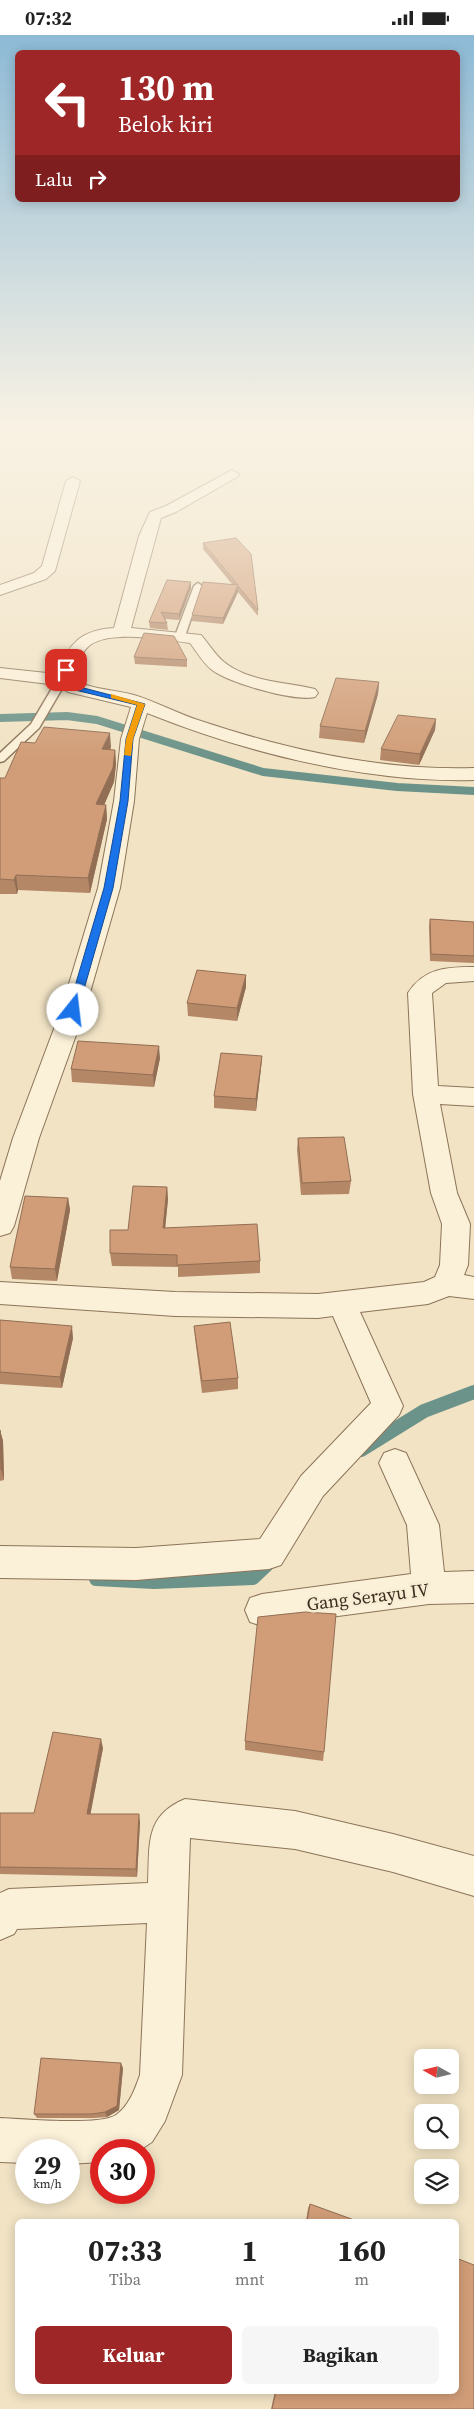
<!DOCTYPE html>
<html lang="id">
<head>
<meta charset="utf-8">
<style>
  :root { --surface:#fff; --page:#f6f6f6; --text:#222; --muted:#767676; --accent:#9f2627 }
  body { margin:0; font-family:"Source Serif 4",serif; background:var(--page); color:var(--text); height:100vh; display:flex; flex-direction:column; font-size:19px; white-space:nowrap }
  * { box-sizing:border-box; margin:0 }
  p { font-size:16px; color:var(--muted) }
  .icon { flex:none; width:28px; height:28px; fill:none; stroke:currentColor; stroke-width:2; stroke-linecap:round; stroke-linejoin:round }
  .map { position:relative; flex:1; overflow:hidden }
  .sheet { position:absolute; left:15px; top:2184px; width:444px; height:175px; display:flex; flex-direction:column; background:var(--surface); border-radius:8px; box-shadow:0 2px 12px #0003 }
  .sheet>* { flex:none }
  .top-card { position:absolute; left:15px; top:15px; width:445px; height:152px; border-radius:8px; box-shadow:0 2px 12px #0003; background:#9f2627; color:#fff; overflow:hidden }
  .needle { width:32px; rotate:278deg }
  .fabs { position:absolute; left:414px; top:2014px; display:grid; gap:10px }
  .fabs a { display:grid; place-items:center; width:45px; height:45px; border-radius:8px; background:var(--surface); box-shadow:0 2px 12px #0003; font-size:25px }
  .speed { position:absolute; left:15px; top:2104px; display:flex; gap:10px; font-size:25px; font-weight:700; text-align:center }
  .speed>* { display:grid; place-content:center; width:65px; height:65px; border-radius:50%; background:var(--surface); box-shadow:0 2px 12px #0003; line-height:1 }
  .speed small { font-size:12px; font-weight:400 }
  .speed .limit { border:8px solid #d22; background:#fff; color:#111 }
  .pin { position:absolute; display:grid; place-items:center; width:42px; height:42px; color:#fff; margin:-21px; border-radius:10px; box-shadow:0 2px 8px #0006 }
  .me { position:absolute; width:55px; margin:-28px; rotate:16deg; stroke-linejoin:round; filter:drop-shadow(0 0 4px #0008) }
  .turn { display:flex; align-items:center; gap:18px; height:105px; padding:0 20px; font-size:22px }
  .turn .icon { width:65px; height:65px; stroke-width:2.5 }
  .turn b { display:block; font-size:35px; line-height:42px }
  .then { display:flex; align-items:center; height:48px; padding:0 20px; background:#0003; gap:10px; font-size:19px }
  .eta { display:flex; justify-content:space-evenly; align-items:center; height:85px; text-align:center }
  .eta b { font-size:30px; font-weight:700; line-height:35px }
  .primary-button { display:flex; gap:10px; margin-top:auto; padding:10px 20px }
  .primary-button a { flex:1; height:58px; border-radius:8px; background:var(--accent); color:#fff; font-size:20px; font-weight:700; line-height:58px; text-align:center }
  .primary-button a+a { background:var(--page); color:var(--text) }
  .status { display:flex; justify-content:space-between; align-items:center; height:35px; padding:0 25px; background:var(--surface); direction:ltr }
  .status svg { height:14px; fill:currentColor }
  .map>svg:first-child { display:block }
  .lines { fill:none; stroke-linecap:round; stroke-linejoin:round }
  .stream-far1 { stroke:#6c9389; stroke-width:8 }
  .stream { stroke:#6c9389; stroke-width:14 }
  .lane-casing { stroke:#8c7459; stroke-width:3 }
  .street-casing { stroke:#8c7459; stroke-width:2 }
  .lane { fill:#fbf0d8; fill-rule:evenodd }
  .street { fill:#fbf0d8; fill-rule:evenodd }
  .wall { fill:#b48767 }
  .shaded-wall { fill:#926e54 }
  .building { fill:#d19d78; stroke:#926e54 }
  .route { fill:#1a73e8; stroke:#114b97 }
  .slow { fill:#f59e0b }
  .labels { text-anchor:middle; stroke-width:5; stroke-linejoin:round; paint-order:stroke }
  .near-street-label { font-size:18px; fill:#3c2c1e; stroke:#f7edd4 }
</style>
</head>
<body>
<div class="status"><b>07:32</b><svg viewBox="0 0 49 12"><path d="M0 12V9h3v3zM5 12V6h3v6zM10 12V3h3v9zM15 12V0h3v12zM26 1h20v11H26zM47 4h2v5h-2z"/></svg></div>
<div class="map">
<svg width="474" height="2374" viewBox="0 0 474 2374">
  <rect width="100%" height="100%" fill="#f1e3c4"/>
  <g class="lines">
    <path class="stream-far1" d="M0 683 67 681 97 685 263 737 397 752 474 756"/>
    <path class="stream" d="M361 1415 424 1376 474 1357
      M96 1544 154 1547 253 1543 273 1524"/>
    <defs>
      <path id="lane" d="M198 548 202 551 185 601 177 603 175 601 194 551Z
        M62 642 67 645 39 693 4 726 0 727V718L31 689 57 645Z"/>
      <path id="street" d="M232 435 239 439 237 442 176 477 161 483 131 593 201 600C209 609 215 620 224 627 249 647 285 647 315 654L318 658 315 662C295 667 229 648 212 635 203 628 197 617 190 608 166 604 110 595 90 610 80 618 76 632 72 643 89 655 113 654 134 660 157 667 178 679 201 686 288 715 382 736 474 733V745C366 748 247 718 147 678L139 704 134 766 120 853 85 975 39 1103 14 1191 10 1198 0 1201V1146L13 1103 61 975 98 853 114 766 121 704 131 672 68 657 57 650 0 643V633L56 639C69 609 80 595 114 593L139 501 150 477 166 471Z
        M73 442 80 446 55 536 46 544 0 560V550L34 538 42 531 66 446Z
        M474 932V946L446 948 432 958 438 1051 474 1053V1071L440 1069 457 1158 470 1189 468 1230 464 1240 474 1242V1264L449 1261 428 1269 360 1277 403 1371 399 1380 323 1461 281 1530 269 1534 136 1545 0 1543V1511L136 1513 260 1504 301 1441 371 1368 333 1281 318 1283 175 1281 0 1269V1247L175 1257 318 1259 424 1247 435 1242 440 1230 442 1189 431 1158 413 1059 408 958C424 933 446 932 474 932Z
        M395 1414 406 1418 439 1490 444 1537 474 1536V1568L429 1569 262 1591 250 1587 245 1575 250 1563 262 1559 411 1539 407 1490 379 1428 384 1418Z
        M185 1764 295 1776 393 1799 474 1821V1861L393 1837 295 1814 190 1803 182 2040 165 2086 152 2107 140 2115H101V2127L69 2129V2115H26V2128L0 2127V2083C23 2084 100 2091 116 2080 129 2071 135 2054 140 2040L147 1888 17 1894 14 1899 0 1905V1858L9 1854 148 1848C150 1810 144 1781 185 1764Z"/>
    </defs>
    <use href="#lane" class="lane-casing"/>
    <use href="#street" class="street-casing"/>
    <use href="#lane" class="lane"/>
    <use href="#street" class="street"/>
  </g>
  <path class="wall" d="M203 508 258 575V581L238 557 223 589 192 586V580L232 549 203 514Z
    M191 547V553L179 585 165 584 167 588 168 595 150 593 149 587Z
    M134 622 187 625V632L135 629Z
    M379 647 378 659 364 708 319 703 320 691Z
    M436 684 435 695 419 730 380 725 381 714Z
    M111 712 110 715H115L116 729 114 747 104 770H106L107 784 90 858 18 855 17 859H0V743H5Z
    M430 884 474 887V928L430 926 429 891Z
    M246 940V952L237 986 188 981 187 968Z
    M262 1021 261 1033 256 1076 214 1073V1061Z
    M160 1023 154 1052 72 1047 71 1034Z
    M298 1103 351 1146 349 1159 301 1160 297 1115Z
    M167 1152 168 1164 165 1193 260 1226V1238L178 1242V1232L112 1231 110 1218 128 1195Z
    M68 1163 70 1175 57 1246 12 1244 10 1232Z
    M0 1285 73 1303 62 1353 0 1349Z
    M194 1291 238 1343V1354L202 1358 195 1303Z
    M0 1395 3 1406 4 1445 0 1446Z
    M245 1706 324 1717 323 1726 245 1715Z
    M103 1713 90 1779 140 1787 137 1842 0 1839V1778H34Z
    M123 2033 119 2075 107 2082 94 2083H37L34 2079Z
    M310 2169 357 2186H306L308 2173Z
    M275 2356H456L474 2374H271Z"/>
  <path class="shaded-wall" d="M191 547V553L179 585V579Z
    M238 551V557L223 589V583Z
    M379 647 378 659 364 708 365 696Z
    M436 684 435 695 419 730 420 719Z
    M110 698 111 712 103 728 102 714Z
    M115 715 116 729 114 747 98 784 96 769Z
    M106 770 107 784 90 858 88 843Z
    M16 840 18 855 17 859 14 845Z
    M246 940V952L237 986V973Z
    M159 1011 160 1023 154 1052 153 1040Z
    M262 1021 261 1033 256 1076V1064Z
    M167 1152 168 1164 164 1205 163 1193Z
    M68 1163 70 1175 57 1246 55 1234Z
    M72 1291 73 1303 62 1353 60 1342Z
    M0 1395 3 1406 4 1445 1 1434Z
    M101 1704 103 1713 89 1787 87 1779Z
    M139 1779 140 1787 137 1842 136 1834Z
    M121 2028 123 2033 119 2075 107 2082 105 2077Z"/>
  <path class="building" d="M236 503 251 519 258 575 238 551 223 583 192 580 203 547 238 550 203 508Z
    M167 545 191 547 179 579 161 577 167 588 149 587Z
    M144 598 174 601 187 625 134 622Z
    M336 643 379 647 365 696 320 691Z
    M398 680 436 684 420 719 381 714Z
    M44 692 110 698 102 714 115 715 113 733 96 769 106 770 88 843 16 840 14 845 0 844V743H5L21 707 35 708Z
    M430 884 474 887V921L431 919Z
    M197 935 246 940 237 973 187 968Z
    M78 1006 159 1011 153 1040 71 1034Z
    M221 1018 262 1021 256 1064 214 1061Z
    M344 1102 351 1146 302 1148 298 1103Z
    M133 1151 167 1152 163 1193 257 1189 260 1226 177 1230V1220L110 1218V1195H128Z
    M25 1161 68 1163 55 1234 10 1232Z
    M0 1285 72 1291 60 1342 0 1337Z
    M230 1287 238 1343 202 1346 194 1291Z
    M0 1395 1 1434H0Z
    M305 1577 336 1579 324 1717 245 1706 258 1582Z
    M53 1697 101 1704 87 1779H139L136 1834 0 1832V1778H34Z
    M41 2023 121 2028 117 2071 105 2077 92 2079H34Z
    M310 2169 357 2186H307Z
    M456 2223 474 2230V2374H272L276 2356H456Z"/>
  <linearGradient id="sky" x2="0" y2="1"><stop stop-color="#8dbad6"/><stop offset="0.54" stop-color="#f9f2e4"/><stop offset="1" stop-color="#f9f2e4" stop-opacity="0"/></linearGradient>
  <rect width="474" height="724" fill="url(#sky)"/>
  <path class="route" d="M63 633 70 635 65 644 76 651 145 669 133 704 128 766 113 853 78 975 73 978 68 975 104 853 120 766 126 704 137 670 71 654 58 644Z"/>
  <path class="slow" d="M111 659 145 669 133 704 131 721 124 720 126 704 137 670 111 663Z"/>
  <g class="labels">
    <g class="near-street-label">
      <text transform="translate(368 1562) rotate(-7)" y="6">Gang Serayu IV</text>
    </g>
  </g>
</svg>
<div class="fabs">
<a><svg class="needle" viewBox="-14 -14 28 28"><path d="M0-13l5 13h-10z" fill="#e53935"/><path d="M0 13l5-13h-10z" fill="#767676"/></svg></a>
<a><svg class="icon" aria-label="search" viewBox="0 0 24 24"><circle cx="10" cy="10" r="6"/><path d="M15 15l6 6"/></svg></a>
<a><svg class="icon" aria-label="layers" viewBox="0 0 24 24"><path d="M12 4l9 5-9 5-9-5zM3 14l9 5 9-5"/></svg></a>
</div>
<div class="speed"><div>29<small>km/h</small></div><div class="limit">30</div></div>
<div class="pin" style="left:66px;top:635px;background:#d93025"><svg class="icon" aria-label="arrive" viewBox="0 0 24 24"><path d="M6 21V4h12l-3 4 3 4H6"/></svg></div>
<svg class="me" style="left:73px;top:975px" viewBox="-20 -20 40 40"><circle r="19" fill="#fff"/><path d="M0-13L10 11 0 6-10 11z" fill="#1a73e8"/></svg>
<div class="top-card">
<div class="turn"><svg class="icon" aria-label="left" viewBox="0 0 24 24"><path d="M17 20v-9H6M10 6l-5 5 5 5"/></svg><div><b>130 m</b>Belok kiri</div></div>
<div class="then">Lalu<svg class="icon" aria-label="right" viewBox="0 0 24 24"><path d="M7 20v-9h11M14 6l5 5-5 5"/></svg></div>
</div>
<section class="sheet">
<div class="eta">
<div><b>07:33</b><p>Tiba</p></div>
<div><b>1</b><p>mnt</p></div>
<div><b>160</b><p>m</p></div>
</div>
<div class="primary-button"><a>Keluar</a><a>Bagikan</a></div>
</section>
</div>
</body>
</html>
